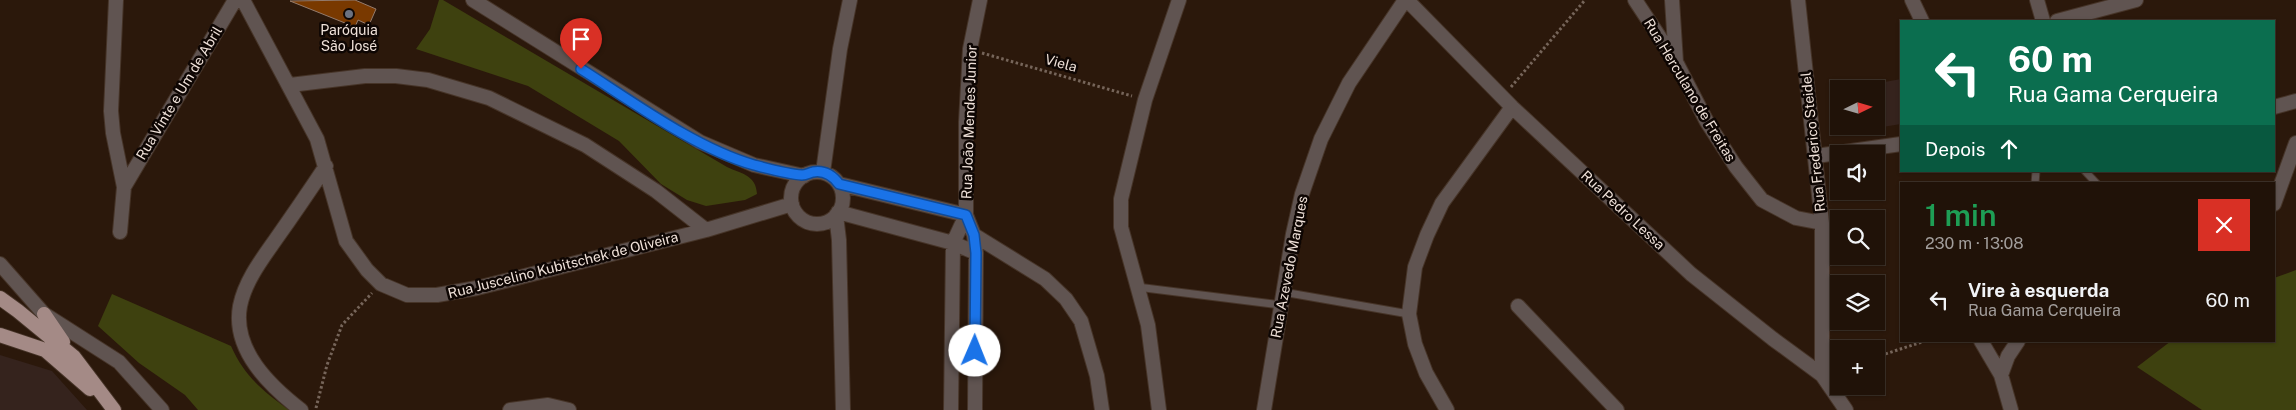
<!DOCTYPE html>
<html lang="pt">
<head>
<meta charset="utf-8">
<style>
  :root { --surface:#201208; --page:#281b12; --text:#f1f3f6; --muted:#a29e9c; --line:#3d3229 }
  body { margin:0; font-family:"Public Sans",sans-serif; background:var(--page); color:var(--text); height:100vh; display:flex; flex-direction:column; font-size:19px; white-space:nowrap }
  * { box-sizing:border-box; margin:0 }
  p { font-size:16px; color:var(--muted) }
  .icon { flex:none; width:28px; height:28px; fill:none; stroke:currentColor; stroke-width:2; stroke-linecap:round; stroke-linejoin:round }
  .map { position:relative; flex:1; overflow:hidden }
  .panel { position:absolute; left:1900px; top:182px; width:375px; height:160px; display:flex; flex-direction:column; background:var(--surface); border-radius:0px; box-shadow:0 1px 4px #0004,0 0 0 1px var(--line) }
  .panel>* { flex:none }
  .banner { position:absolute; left:1900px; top:20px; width:375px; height:152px; border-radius:0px; box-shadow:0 1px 4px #0004,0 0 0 1px var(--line); background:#0b6e4f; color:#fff; overflow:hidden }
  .needle { width:32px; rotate:85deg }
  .tools { position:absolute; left:1830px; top:80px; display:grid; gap:10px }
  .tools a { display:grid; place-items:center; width:55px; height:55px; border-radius:0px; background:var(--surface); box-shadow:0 1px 4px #0004,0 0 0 1px var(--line); font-size:25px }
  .pin { position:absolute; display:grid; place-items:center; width:42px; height:42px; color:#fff; margin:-51px -21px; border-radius:50% 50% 50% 0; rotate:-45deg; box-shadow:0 0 5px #0007 }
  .pin .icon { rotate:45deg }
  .me { position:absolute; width:55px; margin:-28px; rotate:1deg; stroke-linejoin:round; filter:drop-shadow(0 0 4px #0008) }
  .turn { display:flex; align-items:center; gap:18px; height:105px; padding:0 25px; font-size:22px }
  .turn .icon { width:65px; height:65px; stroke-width:2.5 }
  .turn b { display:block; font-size:35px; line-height:42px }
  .then { display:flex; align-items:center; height:48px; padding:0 25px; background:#0003; gap:10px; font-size:19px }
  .round { display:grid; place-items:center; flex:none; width:52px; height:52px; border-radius:0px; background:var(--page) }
  .headline { display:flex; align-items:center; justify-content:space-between; height:85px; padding:0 25px }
  h1 { font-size:30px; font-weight:600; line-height:38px; color:#1e9e55 }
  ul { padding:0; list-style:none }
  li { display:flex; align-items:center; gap:15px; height:65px; padding:0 25px }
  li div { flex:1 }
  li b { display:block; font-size:19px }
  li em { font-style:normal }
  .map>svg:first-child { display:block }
  .education { fill:#35231d }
  .green { fill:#3e410f }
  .building { fill:#793900; stroke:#947b6c }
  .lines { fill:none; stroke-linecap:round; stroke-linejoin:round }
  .service-casing { stroke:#463428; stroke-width:9 }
  .minor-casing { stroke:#463428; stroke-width:16 }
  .primary-casing { stroke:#463428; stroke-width:16 }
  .path { stroke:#76655a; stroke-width:3; stroke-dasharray:2.5 2.5; stroke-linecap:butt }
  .service { stroke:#605451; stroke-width:7 }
  .minor { stroke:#605451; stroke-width:14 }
  .primary { stroke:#a48a86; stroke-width:14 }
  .route-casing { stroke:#114b97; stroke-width:12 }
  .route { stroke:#1a73e8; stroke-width:9 }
  .worship-dot { fill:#6b7280; stroke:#0e0603; stroke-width:2 }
  .labels { text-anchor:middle; stroke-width:5; stroke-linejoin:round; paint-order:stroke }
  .poi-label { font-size:14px; fill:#efe1d9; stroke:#0e0603 }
  .street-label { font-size:14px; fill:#efe1d9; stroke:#0e0603 }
</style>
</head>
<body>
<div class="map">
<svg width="2296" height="410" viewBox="0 0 2296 410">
  <rect width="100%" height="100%" fill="#2b180b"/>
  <path class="education" d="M1901 79V124L1870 129V126H1876V104L1879 103 1874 84Z
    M0 355 52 371 87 410H0Z"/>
  <path class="green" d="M439 0H443L727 167C742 174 756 175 757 194L745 200 706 206 687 200 661 184 619 141 528 86 416 49 430 29Z
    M2296 270V410H2202L2137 367 2171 341H2274V278Z
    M112 294 231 346C245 377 262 390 289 410H198L185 395 139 363 98 326Z"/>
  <path class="building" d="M355 0 376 9 369 25 358 20 355 27 290 1Z"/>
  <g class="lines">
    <defs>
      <path id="service" d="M2085 171 2097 184
        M2035 184 2036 171
        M1137 287 1281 305
        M1283 292 1409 314"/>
      <path id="minor" d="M116 0 111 111 113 133 124 187 120 232
        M243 0 317 139 346 241 367 270 381 284 407 295H437L477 288 706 230 792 204
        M473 0 700 142 754 165 804 176
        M1407 0 1512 107 1691 274 1773 339 1822 375 1846 410
        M1635 0 1676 62 1707 122 1736 167 1762 200 1796 218 1822 223
        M1672 0 1676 62
        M1798 0 1822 223V375
        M1912 0 1922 21
        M2037 0 2043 21
        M2057 21 2136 0
        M290 85 365 76H396L428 80 489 98 585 145 656 191 706 230
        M2274 107 2296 101
        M1816 156 1901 144
        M823 172 840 49 850 0
        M791 198a26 26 0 1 1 52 0a26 26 0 1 1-52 0Z
        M839 184 966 215
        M124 187 235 0
        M2274 204 2296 143
        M838 212 953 243 976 253
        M836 215 839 240 843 410
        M974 235 1045 279 1066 299 1081 321 1097 376 1102 410
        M0 264 44 314 119 362 162 410
        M1518 306 1617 410
        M1981 341 2001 375 2011 410
        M2001 375 2008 356 2018 341
        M301 410C270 386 232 350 240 306 245 281 262 259 276 239 293 215 310 190 326 166
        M510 410 548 405 569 410
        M951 410 953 243 966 215
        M975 410 976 253 974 235 966 215V122L970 49 980 0
        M1159 410 1148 325 1121 227V199L1145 100 1179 0
        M1264 410 1293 234 1302 194 1321 139 1349 83 1405 0
        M1447 410 1426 373 1415 344 1409 314 1415 267 1427 235 1442 203 1512 107"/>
      <path id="primary" d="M0 298 18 311 74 357 114 410
        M44 314 63 342
        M0 335 45 350 90 389"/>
    </defs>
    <use href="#service" class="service-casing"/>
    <use href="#minor" class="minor-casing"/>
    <use href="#primary" class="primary-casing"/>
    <path class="path" d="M982 53 1132 96
      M1511 87 1585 0
      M1876 357 1925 341
      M316 408 327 365 342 325 372 293"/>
    <use href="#service" class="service"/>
    <use href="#minor" class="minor"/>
    <use href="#primary" class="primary"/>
  </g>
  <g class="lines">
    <defs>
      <path id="route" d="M581 69C633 102 695 148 754 165 769 169 787 174 802 175 806 175 809 173 813 172 824 170 833 176 839 184L966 215 974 235 976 253 975 351"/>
    </defs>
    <use href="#route" class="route-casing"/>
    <use href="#route" class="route"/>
  </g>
  <circle class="worship-dot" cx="349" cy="14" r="5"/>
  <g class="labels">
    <g class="poi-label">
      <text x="349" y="35">Paróquia<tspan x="349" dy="16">São José</tspan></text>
    </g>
    <g class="street-label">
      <text transform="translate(1061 63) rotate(15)" y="5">Viela</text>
      <text transform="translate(1690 90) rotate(59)" y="5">Rua Herculano de Freitas</text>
      <text transform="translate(179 93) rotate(-59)" y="5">Rua Vinte e Um de Abril</text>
      <text transform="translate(969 122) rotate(-88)" y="5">Rua João Mendes Junior</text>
      <text transform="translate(1813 142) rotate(-96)" y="5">Rua Frederico Steidel</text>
      <text transform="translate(1623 210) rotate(43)" y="5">Rua Pedro Lessa</text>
      <text transform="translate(563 265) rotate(-14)" y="5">Rua Juscelino Kubitschek de Oliveira</text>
      <text transform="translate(1289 267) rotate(-79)" y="5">Rua Azevedo Marques</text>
    </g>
  </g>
</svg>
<div class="tools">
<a><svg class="needle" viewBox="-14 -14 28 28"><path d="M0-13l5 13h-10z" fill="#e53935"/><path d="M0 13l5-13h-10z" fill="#a29e9c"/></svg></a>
<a><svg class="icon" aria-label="sound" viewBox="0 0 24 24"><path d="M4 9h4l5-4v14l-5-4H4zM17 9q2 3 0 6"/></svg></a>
<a><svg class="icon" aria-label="search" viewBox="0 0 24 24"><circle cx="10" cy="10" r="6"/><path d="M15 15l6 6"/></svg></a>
<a><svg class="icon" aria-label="layers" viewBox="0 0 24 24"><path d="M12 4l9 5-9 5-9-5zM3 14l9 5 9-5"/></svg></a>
<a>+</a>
</div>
<div class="pin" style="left:581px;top:69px;background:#d93025"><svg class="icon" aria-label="arrive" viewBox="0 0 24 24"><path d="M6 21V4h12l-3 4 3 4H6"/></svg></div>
<svg class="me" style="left:975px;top:351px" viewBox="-20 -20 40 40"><circle r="19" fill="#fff"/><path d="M0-13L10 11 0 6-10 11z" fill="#1a73e8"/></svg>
<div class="banner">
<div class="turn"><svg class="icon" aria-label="left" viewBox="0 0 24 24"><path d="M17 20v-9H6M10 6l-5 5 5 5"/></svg><div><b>60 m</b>Rua Gama Cerqueira</div></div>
<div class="then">Depois<svg class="icon" aria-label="ahead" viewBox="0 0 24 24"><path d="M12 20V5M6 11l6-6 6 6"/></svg></div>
</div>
<section class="panel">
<div class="headline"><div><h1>1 min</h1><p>230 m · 13:08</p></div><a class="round" style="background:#d93025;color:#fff"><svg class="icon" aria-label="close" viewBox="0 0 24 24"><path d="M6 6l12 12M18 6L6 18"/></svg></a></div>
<ul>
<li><svg class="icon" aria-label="left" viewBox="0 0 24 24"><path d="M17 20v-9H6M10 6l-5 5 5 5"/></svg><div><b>Vire à esquerda</b><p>Rua Gama Cerqueira</p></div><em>60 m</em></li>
</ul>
</section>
</div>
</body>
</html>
